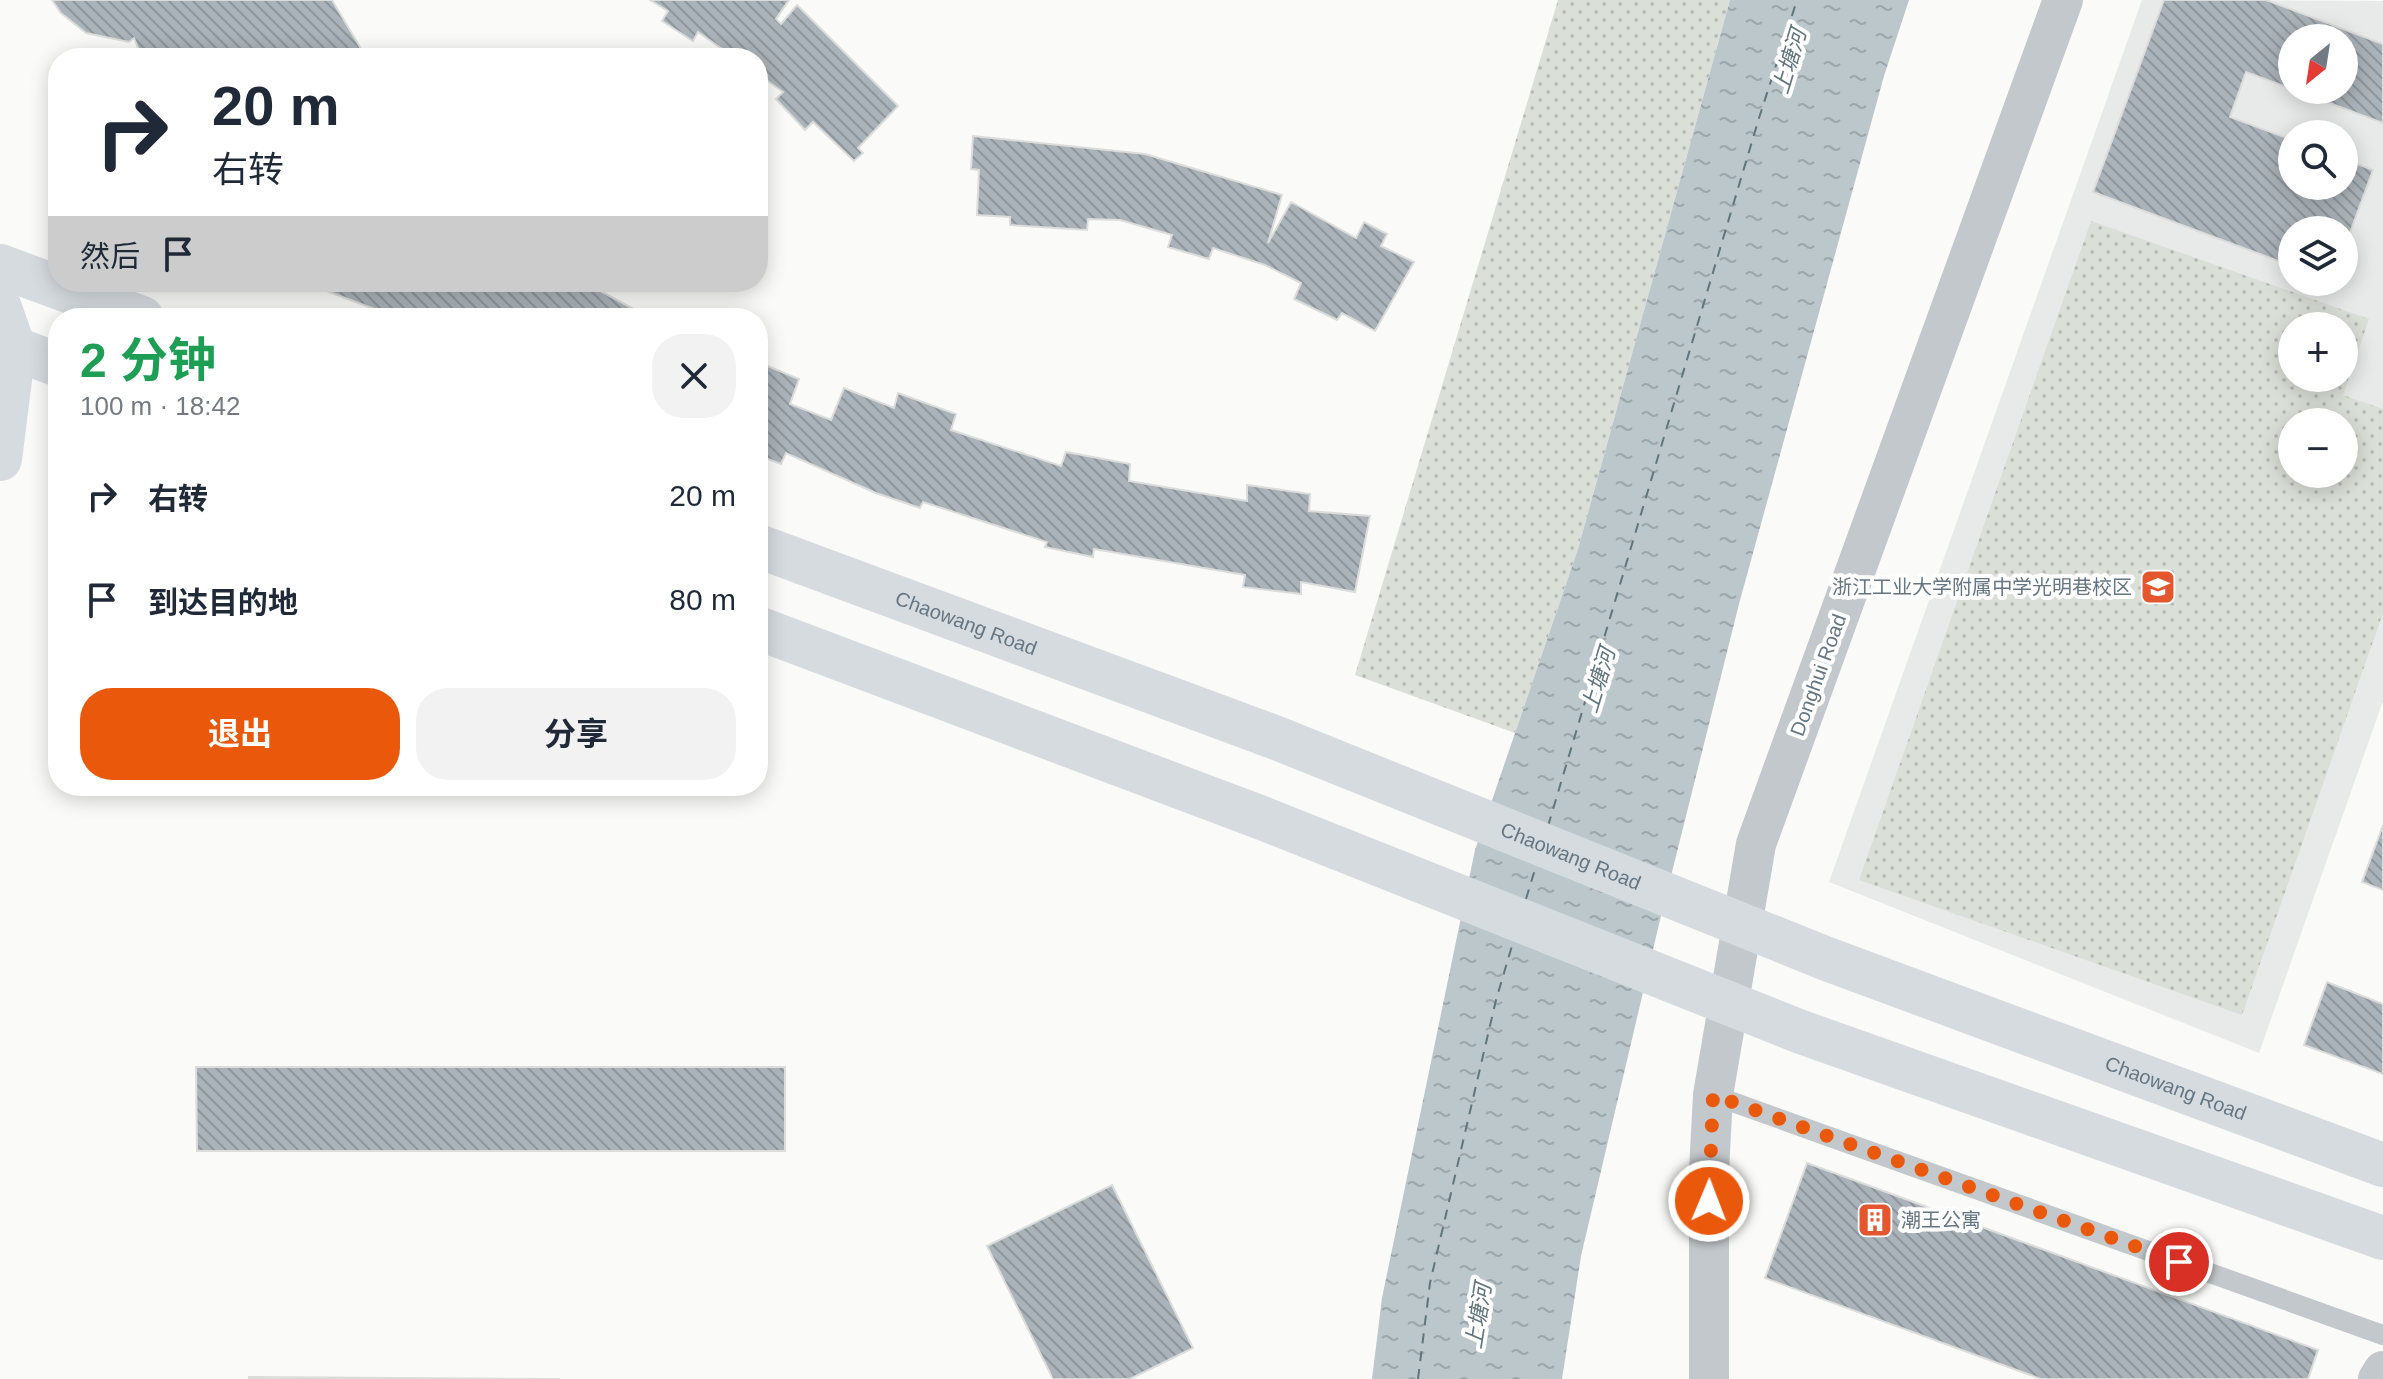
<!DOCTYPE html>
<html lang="zh">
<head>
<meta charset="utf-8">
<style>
  :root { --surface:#fff; --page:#f2f2f3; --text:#1f2937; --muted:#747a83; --accent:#ea580c }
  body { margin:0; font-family:Arial,"Noto Sans SC",sans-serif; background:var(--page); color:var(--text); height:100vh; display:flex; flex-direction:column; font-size:30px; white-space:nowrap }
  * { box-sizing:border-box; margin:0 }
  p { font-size:26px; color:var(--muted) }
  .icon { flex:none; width:44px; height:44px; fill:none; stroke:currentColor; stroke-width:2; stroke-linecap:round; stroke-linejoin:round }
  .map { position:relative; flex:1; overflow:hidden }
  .side { position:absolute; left:48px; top:308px; width:720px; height:488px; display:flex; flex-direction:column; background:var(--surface); border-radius:32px; box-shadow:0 4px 20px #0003 }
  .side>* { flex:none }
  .top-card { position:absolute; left:48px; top:48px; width:720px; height:244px; border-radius:32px; box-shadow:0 4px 20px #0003; background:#fff; color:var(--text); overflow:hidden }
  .needle { width:52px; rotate:210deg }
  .fabs { position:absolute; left:2278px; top:24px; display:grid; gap:16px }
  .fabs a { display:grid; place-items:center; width:80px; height:80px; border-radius:50%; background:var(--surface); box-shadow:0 4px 20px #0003; font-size:40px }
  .pin { position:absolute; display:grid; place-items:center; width:68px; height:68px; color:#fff; margin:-34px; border:4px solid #fff; border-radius:50%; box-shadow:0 2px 8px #0007 }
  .me { position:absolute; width:88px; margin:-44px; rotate:1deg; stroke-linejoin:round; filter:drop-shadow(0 0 6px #0008) }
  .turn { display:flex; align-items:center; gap:28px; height:168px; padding:0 32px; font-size:36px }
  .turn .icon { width:104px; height:104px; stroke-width:2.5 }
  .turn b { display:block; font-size:56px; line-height:68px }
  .then { display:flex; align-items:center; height:76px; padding:0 32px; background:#0003; gap:16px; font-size:30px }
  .round { display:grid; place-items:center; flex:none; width:84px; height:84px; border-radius:32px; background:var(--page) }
  .head { display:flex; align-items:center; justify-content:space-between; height:136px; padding:0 32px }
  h1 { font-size:48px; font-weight:700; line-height:60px; color:#1e9e55 }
  .action { display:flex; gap:16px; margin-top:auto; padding:16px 32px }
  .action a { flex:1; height:92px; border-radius:32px; background:var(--accent); color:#fff; font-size:32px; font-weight:700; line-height:92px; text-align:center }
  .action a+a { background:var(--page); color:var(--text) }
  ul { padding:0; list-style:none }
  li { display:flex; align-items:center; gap:24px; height:104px; padding:0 32px }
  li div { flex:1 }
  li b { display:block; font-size:30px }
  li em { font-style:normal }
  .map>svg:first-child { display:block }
  .built { fill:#e8e9e9; fill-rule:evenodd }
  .park { fill:url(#park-dots); fill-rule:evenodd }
  .water { fill:url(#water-ripples) }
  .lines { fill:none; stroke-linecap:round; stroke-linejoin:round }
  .ferry { stroke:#60757c; stroke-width:2; stroke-dasharray:10 8; stroke-linecap:butt }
  .building { fill:url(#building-back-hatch); stroke:#dcdcda; stroke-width:2 }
  .service { stroke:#c3c8cc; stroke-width:20 }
  .minor { stroke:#c3c8cc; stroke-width:40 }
  .secondary { stroke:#d6dbdf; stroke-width:44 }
  .primary { stroke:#d6dbdf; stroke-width:44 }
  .route { stroke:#ea580c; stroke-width:14; stroke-dasharray:0 25.2 }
  .labels { text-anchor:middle; stroke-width:8; stroke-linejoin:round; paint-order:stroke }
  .poi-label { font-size:20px; fill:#657683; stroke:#fff; text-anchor:end }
  .street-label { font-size:20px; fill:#657683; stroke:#fff }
  .water-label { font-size:22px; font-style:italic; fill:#60757c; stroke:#fff }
</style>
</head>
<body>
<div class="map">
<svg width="2383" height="1379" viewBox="0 0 2383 1379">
  <defs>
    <pattern id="park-dots" width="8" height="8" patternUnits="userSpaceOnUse" patternTransform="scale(2)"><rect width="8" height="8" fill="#dadfd7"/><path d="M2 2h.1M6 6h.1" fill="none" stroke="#b4b9b4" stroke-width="1.8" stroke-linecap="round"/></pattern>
    <pattern id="water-ripples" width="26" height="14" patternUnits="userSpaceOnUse" patternTransform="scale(2)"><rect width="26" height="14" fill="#bbc7cb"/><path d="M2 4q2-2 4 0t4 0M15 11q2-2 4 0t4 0" fill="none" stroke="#9ca6aa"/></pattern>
    <pattern id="building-back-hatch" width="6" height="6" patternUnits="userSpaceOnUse" patternTransform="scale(2)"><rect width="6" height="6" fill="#aab3b9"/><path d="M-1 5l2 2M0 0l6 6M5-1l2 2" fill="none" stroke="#8e969c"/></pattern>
  </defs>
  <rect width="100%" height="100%" fill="#fafaf8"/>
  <path class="built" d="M2142 0 2383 1V701L2259 1053 1829 882ZM2292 38H2344V90H2292ZM2292 134H2344V186H2292ZM2292 230H2344V282H2292ZM2292 326H2344V378H2292ZM2292 422H2344V474H2292Z"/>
  <path class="park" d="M1558 0H1730L1578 549 1515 733 1355 675Z
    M2091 221 2369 319 2343 395 2383 409V613L2242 1015 1859 880ZM2292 326H2344V378H2292ZM2292 422H2344V474H2292Z"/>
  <path class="water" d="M1730 0H1909L1884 76 1739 604 1660 920 1581 1256 1562 1379H1372L1382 1298 1475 850 1578 549Z"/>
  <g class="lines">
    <path class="ferry" d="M1548 826 1759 118 1797 0
      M1526 899 1536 866
      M1418 1379 1430 1283 1496 1000 1514 939"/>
  </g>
  <path class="building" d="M52 0H332L360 47 363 58H142L134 38 129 42 86 33 61 13Z
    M650 0H789L776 19 781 24 797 5 898 106 858 148 863 153 854 161 813 122 805 130 776 99 783 92 758 74V58H735L698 32 693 41 662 21 668 11Z
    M2164 0H2266L2383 44V123L2295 90H2344V38H2292V89L2246 72 2230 117 2292 140V186H2344V159L2373 170 2344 249V230H2292V266L2093 192Z
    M973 136 1145 154 1282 195 1268 243 1291 202 1356 238 1364 222 1387 234 1381 246 1414 262 1375 331 1342 313 1337 320 1294 299 1301 283 1265 265 1213 248 1209 259 1168 247 1172 235 1120 220 1088 219 1087 230 1010 225V217L977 215 979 170 971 169Z
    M303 282H584L650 318H398Z
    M758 362 799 379 790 404 831 420 844 388 894 408 898 393 956 414 951 430 1061 466 1066 452 1130 464 1129 481 1247 501V485L1310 494 1309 511 1370 516 1355 592 1301 582V594L1243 587 1245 575 1094 549 1093 557 1045 547 1047 542 923 502 920 508 876 493 786 453 781 464 758 455Z
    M2383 825V890L2362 882Z
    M2327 982 2383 1004V1074L2304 1045Z
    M196 1067H785V1151H197Z
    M1807 1163 2318 1350 2308 1379H2041L1765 1278Z
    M1112 1185 1193 1348 1130 1379H1053L987 1246Z
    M249 1377 560 1379H249Z"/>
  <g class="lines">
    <path class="service" d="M1713 1095 2383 1335"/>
    <path class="minor" d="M1709 1379V1171L1713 1095 1756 844 2063 0
      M2378 1379 2383 1371"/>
    <g class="secondary">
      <path d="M0 266 142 318"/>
      <path d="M0 351 14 348 58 365"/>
      <path id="s1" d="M758 546 1274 737 1827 959 2383 1165"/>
      <path d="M758 628 1267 820 1801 1032 2383 1238"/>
    </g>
    <path class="primary" d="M0 308 14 348 0 459"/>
  </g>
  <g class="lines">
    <path class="route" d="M1709 1201 1713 1095 2179 1262"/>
  </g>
  <defs>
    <symbol id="school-square" viewBox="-11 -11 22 22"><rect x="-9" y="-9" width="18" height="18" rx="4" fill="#e4572e" stroke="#fff"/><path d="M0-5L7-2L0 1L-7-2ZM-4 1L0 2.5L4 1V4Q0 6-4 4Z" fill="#fff"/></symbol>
    <symbol id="building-square" viewBox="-11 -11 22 22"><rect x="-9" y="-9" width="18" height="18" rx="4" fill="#e4572e" stroke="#fff"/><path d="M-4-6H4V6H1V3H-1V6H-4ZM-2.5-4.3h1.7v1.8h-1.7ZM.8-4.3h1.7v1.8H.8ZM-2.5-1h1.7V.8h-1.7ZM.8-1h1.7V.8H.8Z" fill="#fff"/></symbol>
  </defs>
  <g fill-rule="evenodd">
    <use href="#school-square" x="2138" y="567" width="40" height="40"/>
    <use href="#building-square" x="1855" y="1200" width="40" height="40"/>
  </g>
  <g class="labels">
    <g class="poi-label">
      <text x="2132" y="594">浙江工业大学附属中学光明巷校区</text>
      <text x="1901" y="1227" text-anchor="start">潮王公寓</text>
    </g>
    <g class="street-label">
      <text dy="7" stroke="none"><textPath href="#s1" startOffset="222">Chaowang Road</textPath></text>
      <text transform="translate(1818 675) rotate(-70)" y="7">Donghui Road</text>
      <text dy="7" stroke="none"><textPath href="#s1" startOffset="870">Chaowang Road</textPath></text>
      <text dy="7" stroke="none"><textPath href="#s1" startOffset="1518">Chaowang Road</textPath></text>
    </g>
    <g class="water-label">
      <text transform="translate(1789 61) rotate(-73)" y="8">上塘河</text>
      <text transform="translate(1598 680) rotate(-73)" y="8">上塘河</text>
      <text transform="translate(1478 1316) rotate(-81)" y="8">上塘河</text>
    </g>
  </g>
</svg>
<div class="fabs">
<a><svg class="needle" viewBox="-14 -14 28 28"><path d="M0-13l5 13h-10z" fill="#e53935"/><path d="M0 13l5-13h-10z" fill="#747a83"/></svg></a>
<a><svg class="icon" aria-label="search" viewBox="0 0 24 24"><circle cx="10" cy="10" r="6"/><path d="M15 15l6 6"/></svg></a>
<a><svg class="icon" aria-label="layers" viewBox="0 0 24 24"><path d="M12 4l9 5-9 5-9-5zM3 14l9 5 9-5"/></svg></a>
<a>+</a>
<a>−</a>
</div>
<div class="pin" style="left:2179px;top:1262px;background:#d93025"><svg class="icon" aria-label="arrive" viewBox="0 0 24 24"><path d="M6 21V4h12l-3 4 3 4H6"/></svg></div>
<svg class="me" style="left:1709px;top:1201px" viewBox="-20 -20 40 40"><circle r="17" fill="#ea580c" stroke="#fff" stroke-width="3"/><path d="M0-11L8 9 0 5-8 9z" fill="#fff"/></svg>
<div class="top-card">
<div class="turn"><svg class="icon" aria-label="right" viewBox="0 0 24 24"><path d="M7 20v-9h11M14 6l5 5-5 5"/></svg><div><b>20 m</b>右转</div></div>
<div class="then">然后<svg class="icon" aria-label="arrive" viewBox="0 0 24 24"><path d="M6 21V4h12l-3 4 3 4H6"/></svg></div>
</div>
<section class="side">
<div class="head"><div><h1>2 分钟</h1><p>100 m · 18:42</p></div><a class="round"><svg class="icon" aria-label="close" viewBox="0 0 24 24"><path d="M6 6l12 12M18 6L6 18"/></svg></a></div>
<ul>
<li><svg class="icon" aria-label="right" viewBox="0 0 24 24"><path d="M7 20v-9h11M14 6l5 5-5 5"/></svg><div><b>右转</b></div><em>20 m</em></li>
<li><svg class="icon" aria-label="arrive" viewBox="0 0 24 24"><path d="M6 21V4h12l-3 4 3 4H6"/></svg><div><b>到达目的地</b></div><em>80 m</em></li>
</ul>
<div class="action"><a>退出</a><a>分享</a></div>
</section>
</div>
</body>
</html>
